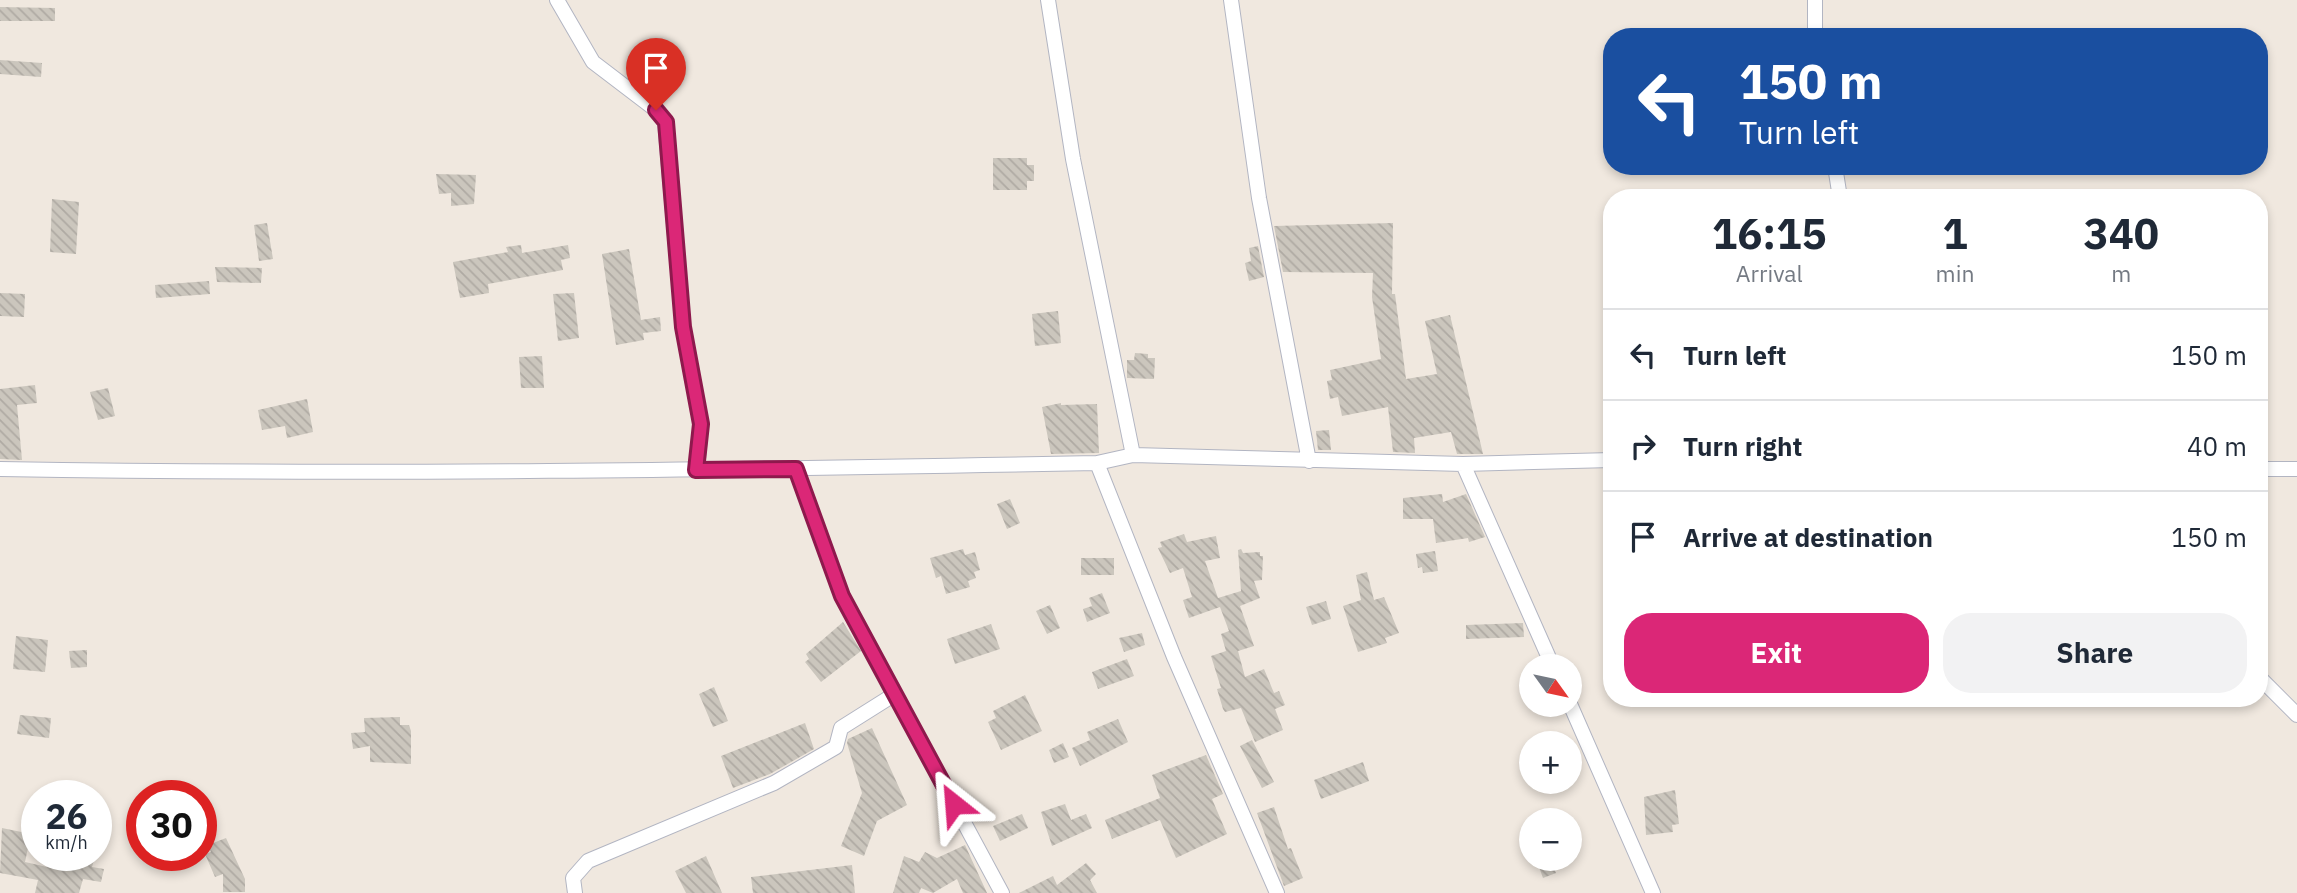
<!DOCTYPE html>
<html lang="en">
<head>
<meta charset="utf-8">
<style>
  :root { --surface:#fff; --page:#f2f2f3; --text:#1f2937; --muted:#747a83; --line:#e0e1e3; --accent:#db2777 }
  body { margin:0; font-family:"IBM Plex Sans",sans-serif; background:var(--page); color:var(--text); height:100vh; display:flex; flex-direction:column; font-size:26px; white-space:nowrap }
  * { box-sizing:border-box; margin:0 }
  p { font-size:23px; color:var(--muted) }
  .icon { flex:none; width:38px; height:38px; fill:none; stroke:currentColor; stroke-width:2; stroke-linecap:round; stroke-linejoin:round }
  .map { position:relative; flex:1; overflow:hidden }
  .sheet { position:absolute; left:1603px; top:189px; width:665px; height:518px; display:flex; flex-direction:column; background:var(--surface); border-radius:28px; box-shadow:0 4px 10px #0003 }
  .sheet>* { flex:none }
  .banner { position:absolute; left:1603px; top:28px; width:665px; height:147px; border-radius:28px; box-shadow:0 4px 10px #0003; background:#1a4fa0; color:#fff; overflow:hidden }
  .needle { width:46px; rotate:123deg }
  .fabs { position:absolute; left:1519px; top:654px; display:grid; gap:14px }
  .fabs a { display:grid; place-items:center; width:63px; height:63px; border-radius:50%; background:var(--surface); box-shadow:0 4px 10px #0003; font-size:35px }
  .speed { position:absolute; left:21px; top:780px; display:flex; gap:14px; font-size:35px; font-weight:700; text-align:center }
  .speed>* { display:grid; place-content:center; width:91px; height:91px; border-radius:50%; background:var(--surface); box-shadow:0 4px 10px #0003; line-height:1 }
  .speed small { font-size:18px; font-weight:400 }
  .speed .limit { border:10px solid #d22; background:#fff; color:#111 }
  .pin { position:absolute; display:grid; place-items:center; width:60px; height:60px; color:#fff; margin:-72px -30px; border-radius:50% 50% 50% 0; rotate:-45deg; box-shadow:0 0 7px #0007 }
  .pin .icon { rotate:45deg }
  .me { position:absolute; width:77px; margin:-38px; rotate:332deg; stroke-linejoin:round; filter:drop-shadow(0 0 5px #0008) }
  .turn { display:flex; align-items:center; gap:24px; height:147px; padding:0 21px; font-size:32px }
  .turn .icon { width:91px; height:91px; stroke-width:2.5 }
  .turn b { display:block; font-size:49px; line-height:60px }
  .eta { display:flex; justify-content:space-evenly; align-items:center; height:119px; text-align:center }
  .eta b { font-size:42px; font-weight:700; line-height:49px }
  .cta { display:flex; gap:14px; margin-top:auto; padding:14px 21px }
  .cta a { flex:1; height:80px; border-radius:28px; background:var(--accent); color:#fff; font-size:28px; font-weight:700; line-height:80px; text-align:center }
  .cta a+a { background:var(--page); color:var(--text) }
  ul { padding:0; list-style:none }
  li { display:flex; align-items:center; gap:21px; height:91px; padding:0 21px; border-top:2px solid var(--line) }
  li div { flex:1 }
  li b { display:block; font-size:26px }
  li em { font-style:normal }
  .map>svg:first-child { display:block }
  .building { fill:url(#building-back-hatch) }
  .lines { fill:none; stroke-linecap:round; stroke-linejoin:round }
  .minor-casing { stroke:#b2b5c2; stroke-width:16 }
  .minor { stroke:#fff; stroke-width:14 }
  .route-casing { stroke:#8e194d; stroke-width:18 }
  .route { stroke:#db2777; stroke-width:12 }
</style>
</head>
<body>
<div class="map">
<svg width="2297" height="893" viewBox="0 0 2297 893">
  <defs>
    <pattern id="building-back-hatch" width="6" height="6" patternUnits="userSpaceOnUse" patternTransform="scale(1.75)"><rect width="6" height="6" fill="#cbc6bd"/><path d="M-1 5l2 2M0 0l6 6M5-1l2 2" fill="none" stroke="#afaaa3"/></pattern>
  </defs>
  <rect width="100%" height="100%" fill="#f0e8df"/>
  <path class="building" d="M0 7 55 8V21H0Z
    M0 60 42 63 41 77 0 74Z
    M993 158H1027V165H1034V181H1027V190H993Z
    M436 174 476 175 474 204 451 206V193L439 194Z
    M52 199 79 202 76 254 50 252Z
    M267 223 273 259 259 261 254 225Z
    M1393 223 1392 294H1395L1406 379 1437 374 1425 321 1450 315 1483 454H1457L1451 432 1414 438 1415 453 1393 452 1388 407 1342 416 1338 397 1330 399 1327 381 1332 380 1330 370 1381 359 1372 297 1373 273 1283 272 1274 226Z
    M521 245 522 253 568 245 570 258 561 260 563 270 488 284 489 293 460 298 453 262 508 252 506 247Z
    M1258 246 1264 277 1249 281 1245 263 1251 261 1249 248Z
    M629 249 641 320 660 317 661 331 643 333 644 340 616 345 602 254Z
    M215 267 262 268 261 283 217 282Z
    M209 281 210 294 156 298 155 285Z
    M0 293 25 294 24 317 0 316Z
    M574 293 579 338 558 341 553 294Z
    M1058 311 1061 343 1035 346 1032 314Z
    M1135 353 1148 354V358H1155L1154 379 1127 378V360H1134Z
    M542 356 544 388H521L519 357Z
    M35 385 37 403 17 405 22 460 0 459V389Z
    M108 388 115 416 98 420 90 392Z
    M307 399 313 432 287 438 285 426 262 430 258 410Z
    M1061 403V405L1097 404 1099 453 1051 454 1042 407Z
    M1329 430 1331 450H1318L1316 431Z
    M1442 494 1443 502 1466 494 1485 537 1469 542 1468 538 1436 543 1433 519H1403V498Z
    M1010 499 1020 523 1007 529 997 504Z
    M1184 534 1187 542 1216 536 1220 558 1205 561 1218 598 1241 591 1238 550 1241 549 1243 553 1260 552V556H1263L1262 580 1254 581 1260 598 1240 606 1254 646 1238 651 1245 677 1264 669 1274 693 1279 691 1285 705 1275 709 1283 730 1255 742 1241 708 1225 712 1223 709 1217 689 1221 688 1211 656 1226 651 1221 634 1229 631 1220 607 1189 618 1183 600 1192 597 1183 568 1170 573 1158 548 1162 547 1160 542Z
    M963 549 965 555 975 552 980 570 974 572 976 578 968 581 970 587 946 594 941 576 936 578 930 558Z
    M1435 551 1438 571 1423 573 1422 567 1418 568 1416 554Z
    M1081 558H1114V575H1081Z
    M1367 572 1374 600 1384 597 1399 633 1385 638 1387 643 1358 652 1343 606 1361 600 1356 575Z
    M1102 593 1110 613 1087 622 1083 609 1092 606 1089 598Z
    M1326 601 1331 619 1312 625 1306 607Z
    M1050 605 1060 628 1047 634 1036 611Z
    M843 622 861 651 821 682 805 662 809 659 806 654Z
    M1523 623 1524 637 1466 639V625Z
    M991 624 1000 649 955 664 947 639Z
    M1142 633 1145 645 1124 652 1119 638Z
    M16 636 48 640 45 672 13 669Z
    M87 650V667L71 668 69 651Z
    M1127 659 1134 676 1098 689 1092 672Z
    M714 687 728 721 713 727 699 694Z
    M1025 695 1042 731 1001 750 988 722 996 718 993 711Z
    M20 715 51 718 49 738 17 734Z
    M400 717V725H409L411 731V764L370 762V746L353 749 351 733 365 732 364 718Z
    M1118 719 1128 742 1080 766 1072 748 1090 740 1087 732Z
    M805 723 814 749 770 774 733 788 721 756Z
    M872 728 907 805 877 821 864 856 841 846 862 793 847 743 848 739Z
    M1252 740 1274 782 1262 788 1240 746Z
    M1063 743 1069 757 1054 763 1049 750Z
    M1206 755 1223 794 1212 799 1227 834 1176 858 1160 820 1112 839 1105 820 1160 798 1152 775Z
    M1363 762 1369 781 1321 799 1314 780Z
    M1675 790 1679 824 1672 825 1673 832 1646 835 1644 797Z
    M1065 804 1071 820 1086 814 1092 828 1052 846 1041 812Z
    M1274 807 1288 849 1291 848 1303 878 1284 886 1257 813Z
    M1022 814 1028 828 1000 841 993 826Z
    M2 828 31 834 25 862 56 869 57 863 78 868 80 857 94 860 92 867 104 869 101 882 83 879 79 893H35L38 880 0 873Z
    M226 838 245 879V892H223V874L215 877 205 854 211 852 208 845Z
    M965 845 987 893H963L957 879 933 893 921 888 919 893H893L904 856 919 862 925 852 937 858Z
    M706 856 722 893H686L675 871Z
    M1536 859H1550L1556 873 1543 878Z
    M1086 863 1096 874 1090 880 1097 893H1019L1053 876 1057 885Z
    M852 865 855 893H753L751 877Z"/>
  <g class="lines">
    <defs>
      <path id="minor" d="M557 0 593 62 656 110 665 122 683 327 701 424 697 470
        M1048 0 1073 159 1133 455
        M1231 0 1259 198 1309 461
        M1815 37V0
        M1835 166 1840 198
        M1097 463 1174 657 1277 893
        M1463 464 1553 667
        M0 469C366 475 731 470 1097 463L1133 455 1463 464 1612 460
        M796 469 842 596 1002 893
        M2259 469H2297
        M2259 677 2297 715
        M1570 704 1653 893
        M575 893 573 878 588 861 774 783 836 747 841 728 895 694"/>
    </defs>
    <use href="#minor" class="minor-casing"/>
    <use href="#minor" class="minor"/>
  </g>
  <g class="lines">
    <defs>
      <path id="route" d="M656 110 666 122 683 327 701 424 696 470 796 469 842 596 954 804"/>
    </defs>
    <use href="#route" class="route-casing"/>
    <use href="#route" class="route"/>
  </g>
</svg>
<div class="fabs">
<a><svg class="needle" viewBox="-14 -14 28 28"><path d="M0-13l5 13h-10z" fill="#e53935"/><path d="M0 13l5-13h-10z" fill="#747a83"/></svg></a>
<a>+</a>
<a>−</a>
</div>
<div class="speed"><div>26<small>km/h</small></div><div class="limit">30</div></div>
<div class="pin" style="left:656px;top:110px;background:#d93025"><svg class="icon" aria-label="arrive" viewBox="0 0 24 24"><path d="M6 21V4h12l-3 4 3 4H6"/></svg></div>
<svg class="me" style="left:954px;top:804px" viewBox="-20 -20 40 40"><path d="M0-17L14 15 0 8-14 15z" fill="#db2777" stroke="#fff" stroke-width="4"/></svg>
<div class="banner">
<div class="turn"><svg class="icon" aria-label="left" viewBox="0 0 24 24"><path d="M17 20v-9H6M10 6l-5 5 5 5"/></svg><div><b>150 m</b>Turn left</div></div>
</div>
<section class="sheet">
<div class="eta">
<div><b>16:15</b><p>Arrival</p></div>
<div><b>1</b><p>min</p></div>
<div><b>340</b><p>m</p></div>
</div>
<ul>
<li><svg class="icon" aria-label="left" viewBox="0 0 24 24"><path d="M17 20v-9H6M10 6l-5 5 5 5"/></svg><div><b>Turn left</b></div><em>150 m</em></li>
<li><svg class="icon" aria-label="right" viewBox="0 0 24 24"><path d="M7 20v-9h11M14 6l5 5-5 5"/></svg><div><b>Turn right</b></div><em>40 m</em></li>
<li><svg class="icon" aria-label="arrive" viewBox="0 0 24 24"><path d="M6 21V4h12l-3 4 3 4H6"/></svg><div><b>Arrive at destination</b></div><em>150 m</em></li>
</ul>
<div class="cta"><a>Exit</a><a>Share</a></div>
</section>
</div>
</body>
</html>
